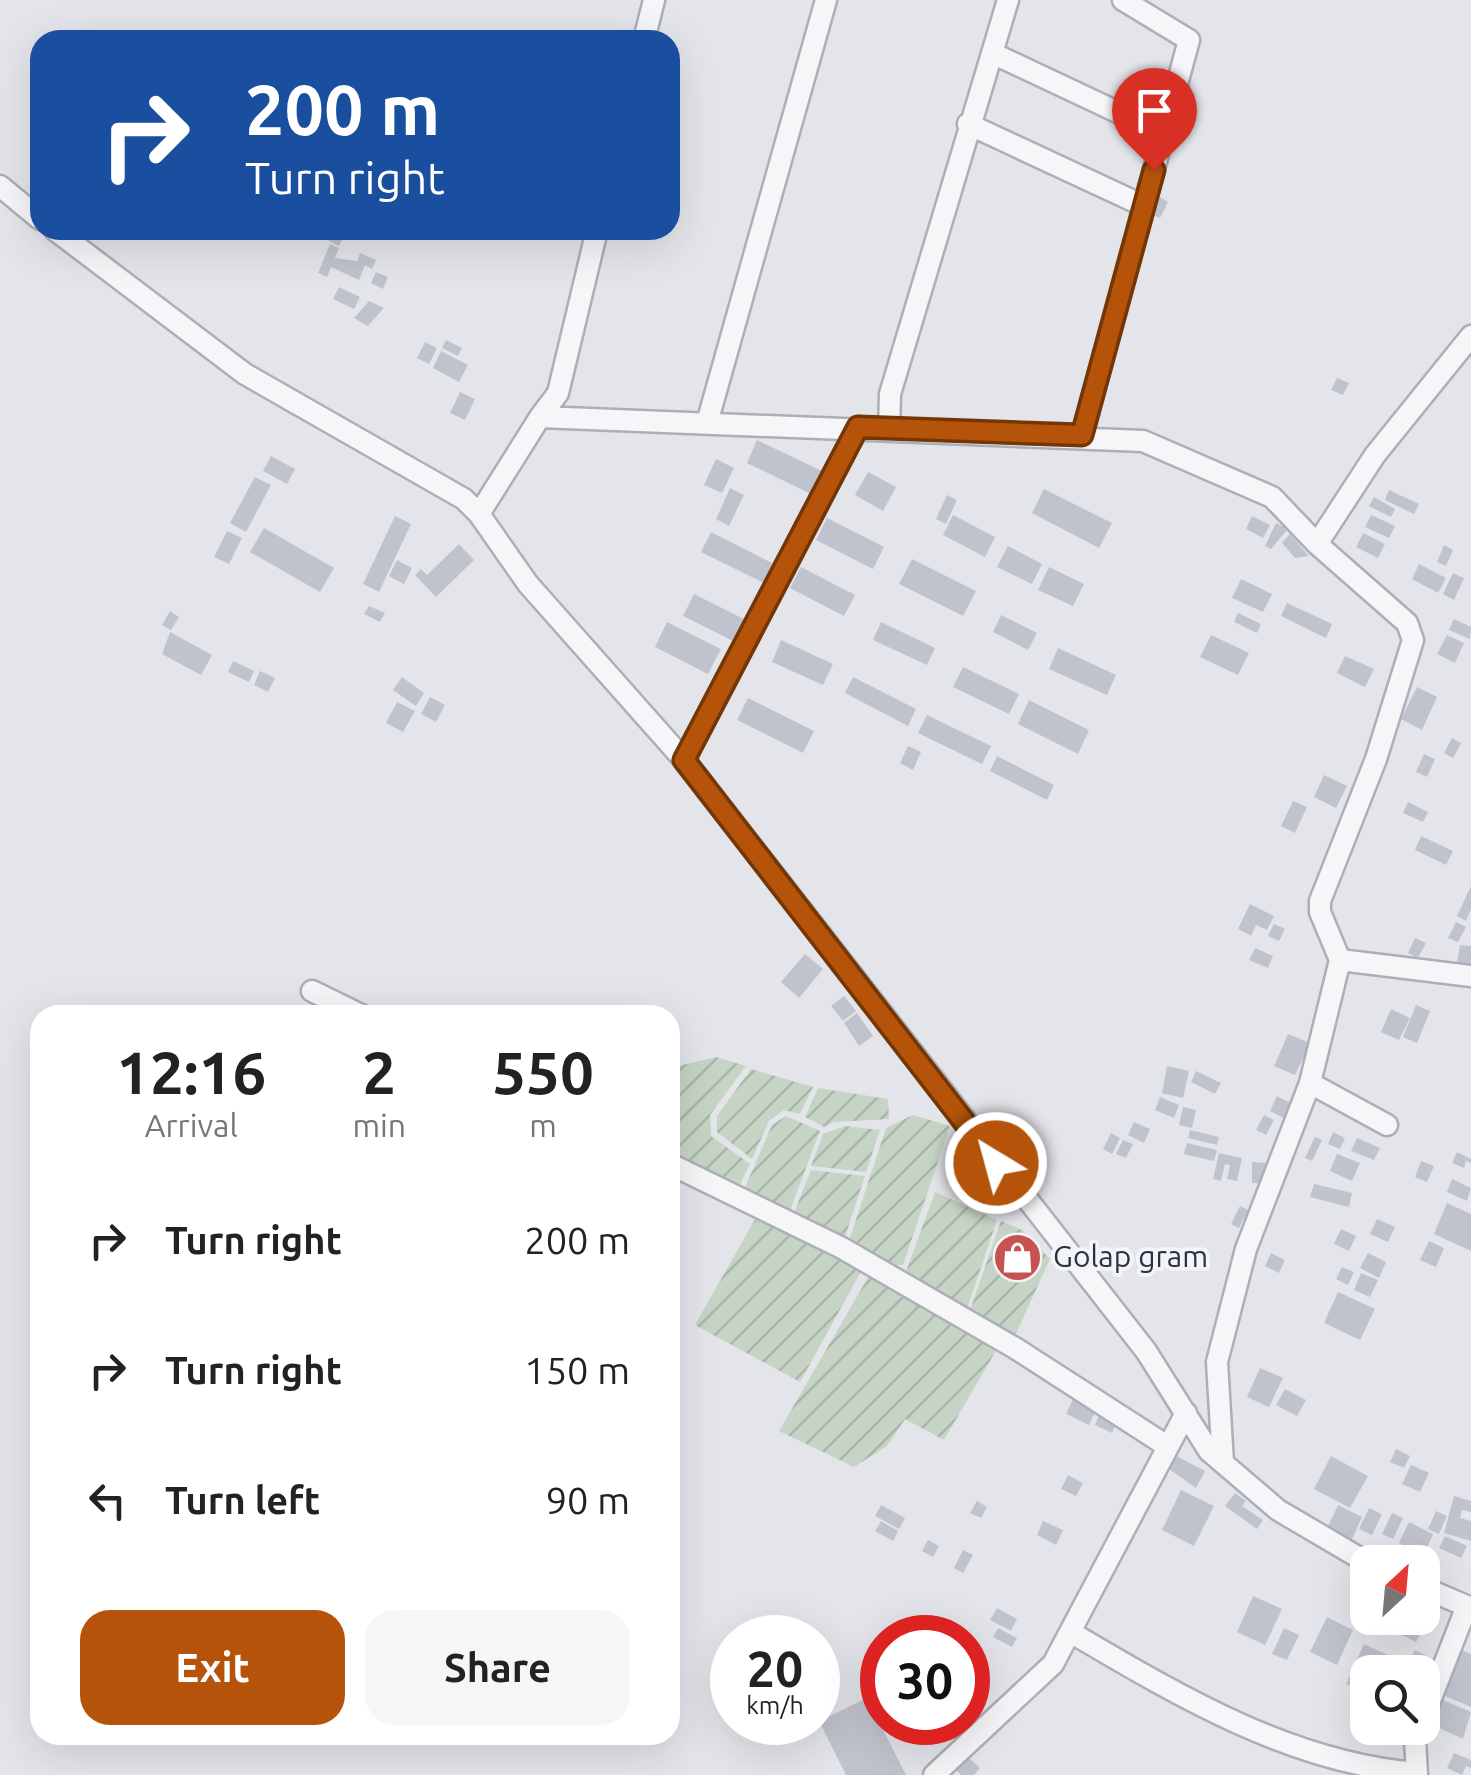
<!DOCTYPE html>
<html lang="en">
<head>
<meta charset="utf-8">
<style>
  :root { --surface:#fff; --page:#f6f6f6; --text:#222; --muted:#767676; --accent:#b45309 }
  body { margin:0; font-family:Ubuntu,sans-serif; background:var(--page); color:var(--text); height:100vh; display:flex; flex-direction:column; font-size:38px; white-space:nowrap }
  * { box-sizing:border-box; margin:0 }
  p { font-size:32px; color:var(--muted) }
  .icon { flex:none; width:55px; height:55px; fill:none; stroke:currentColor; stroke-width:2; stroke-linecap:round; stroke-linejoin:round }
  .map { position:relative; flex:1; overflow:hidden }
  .drawer { position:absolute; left:30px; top:1005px; width:650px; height:740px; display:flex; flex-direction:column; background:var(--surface); border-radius:30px; box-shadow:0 10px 40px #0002 }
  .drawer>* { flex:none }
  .hud { position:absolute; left:30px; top:30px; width:650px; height:210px; border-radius:30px; box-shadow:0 10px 40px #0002; background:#1a4fa0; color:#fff; overflow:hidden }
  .needle { width:65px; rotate:26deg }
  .controls { position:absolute; left:1350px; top:1545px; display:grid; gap:20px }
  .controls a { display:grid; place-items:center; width:90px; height:90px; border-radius:20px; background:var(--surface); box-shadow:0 10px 40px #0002; font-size:50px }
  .speed { position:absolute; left:710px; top:1615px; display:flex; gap:20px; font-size:50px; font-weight:700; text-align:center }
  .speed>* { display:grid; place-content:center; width:130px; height:130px; border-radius:50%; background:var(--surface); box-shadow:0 10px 40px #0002; line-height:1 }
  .speed small { font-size:25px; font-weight:400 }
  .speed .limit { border:15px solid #d22; background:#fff; color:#111 }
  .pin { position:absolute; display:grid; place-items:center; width:85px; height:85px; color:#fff; margin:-102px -42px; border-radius:50% 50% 50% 0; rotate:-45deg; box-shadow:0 0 10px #0007 }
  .pin .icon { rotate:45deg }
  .me { position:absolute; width:110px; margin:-55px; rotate:323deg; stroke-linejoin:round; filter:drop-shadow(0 0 8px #0008) }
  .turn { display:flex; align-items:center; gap:35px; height:210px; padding:0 50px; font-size:45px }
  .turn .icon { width:130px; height:130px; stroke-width:2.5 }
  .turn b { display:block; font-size:70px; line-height:85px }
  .eta { display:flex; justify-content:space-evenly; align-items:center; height:170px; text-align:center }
  .eta b { font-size:60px; font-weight:600; line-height:70px }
  .primary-button { display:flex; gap:20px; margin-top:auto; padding:20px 50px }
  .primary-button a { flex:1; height:115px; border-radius:30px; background:var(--accent); color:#fff; font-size:40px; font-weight:600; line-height:115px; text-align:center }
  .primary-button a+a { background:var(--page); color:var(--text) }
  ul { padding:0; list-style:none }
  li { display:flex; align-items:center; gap:30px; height:130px; padding:0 50px }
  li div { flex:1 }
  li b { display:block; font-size:38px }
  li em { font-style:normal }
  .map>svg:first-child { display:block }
  .garden { fill:url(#garden-furrows) }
  .building { fill:#c0c3cd }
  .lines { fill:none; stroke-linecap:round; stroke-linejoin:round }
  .minor-casing { stroke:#acafb7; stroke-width:25 }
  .minor { stroke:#f6f6f9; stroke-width:20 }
  .route-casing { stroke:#753606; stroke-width:25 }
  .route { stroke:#b45309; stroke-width:18 }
  .labels { text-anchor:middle; stroke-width:8; stroke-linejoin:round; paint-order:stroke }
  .poi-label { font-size:30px; fill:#2c3041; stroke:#f3f4f8; text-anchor:start }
</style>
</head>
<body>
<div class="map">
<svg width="1471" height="1775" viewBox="0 0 1471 1775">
  <defs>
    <pattern id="garden-furrows" width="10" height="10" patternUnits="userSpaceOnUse" patternTransform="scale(2.5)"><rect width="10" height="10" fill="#c6d4c5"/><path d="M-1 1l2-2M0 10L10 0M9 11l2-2" fill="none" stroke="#aab6aa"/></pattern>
  </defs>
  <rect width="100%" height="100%" fill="#e3e5ea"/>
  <path class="garden" d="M716 1057 746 1066 710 1115 711 1136 750 1164 737 1190 670 1156V1068Z
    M751 1069 813 1087 800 1114 784 1110 769 1121 752 1159 717 1132V1116Z
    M818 1088 888 1099 889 1119 834 1122 824 1127 805 1117Z
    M913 1115 950 1126 903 1265H891L849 1241 886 1128Z
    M786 1116 820 1131 789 1213 743 1192 772 1125Z
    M845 1126 880 1130 866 1172 811 1166 823 1134Z
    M811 1170 865 1176 844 1240 793 1215Z
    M935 1192 997 1220 966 1312 904 1277Z
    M758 1214 863 1268 800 1382 695 1325Z
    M1001 1221 1022 1230 1050 1259 1013 1340 969 1313Z
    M870 1274 998 1347 944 1440 905 1419 887 1446 854 1467 779 1431Z"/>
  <path class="building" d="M1160 197 1168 202 1160 218 1151 214Z
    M329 230H347L339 246 325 239Z
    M330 244 339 248 335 258 357 261 360 253 376 260 372 269 365 265 359 280 331 267 327 277 318 273Z
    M376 272 388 277 383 289 371 283Z
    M339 287 360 297 354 309 333 299Z
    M369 301 384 308 368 326 354 318Z
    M446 340 462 348 458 356 442 348Z
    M425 342 437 348 429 364 417 358Z
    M441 351 468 365 459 382 433 368Z
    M1337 378 1349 383 1343 395 1331 390Z
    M460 392 475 399 465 420 450 413Z
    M757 440 824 472 813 495 747 463Z
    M271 456 295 469 287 484 263 471Z
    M716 459 734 468 722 493 704 485Z
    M868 472 896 487 883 511 855 495Z
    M255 477 271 485 246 532 230 523Z
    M730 488 744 495 729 526 716 519Z
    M1044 489 1112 523 1099 548 1032 513Z
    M1389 490 1419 504 1414 514 1385 500Z
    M947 495 957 500 946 524 936 519Z
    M1374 497 1395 509 1391 517 1369 506Z
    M953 515 995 537 985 557 943 535Z
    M1371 515 1395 526 1389 538 1365 527Z
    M395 516 411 524 379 592 363 584Z
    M1252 516 1270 525 1263 538 1246 529Z
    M827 518 884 547 873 569 816 540Z
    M1276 523 1288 529 1271 549 1265 546Z
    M264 528 334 568 320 592 250 552Z
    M227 531 242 538 229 564 214 557Z
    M711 532 774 564 764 583 701 552Z
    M1363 533 1385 544 1378 558 1356 547Z
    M1290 534 1309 556 1295 558 1282 543Z
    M459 544 474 560 436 597 415 575 421 569 427 575Z
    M1444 545 1453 550 1446 566 1437 562Z
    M1008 546 1042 564 1032 584 997 567Z
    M912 559 976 591 963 616 899 584Z
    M397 560 412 568 404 584 389 576Z
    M1419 564 1446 578 1438 593 1412 579Z
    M801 567 855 595 844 616 790 588Z
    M1049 567 1084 584 1073 606 1038 590Z
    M1453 573 1464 578 1454 600 1443 594Z
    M1241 579 1272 594 1263 612 1232 598Z
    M694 594 748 621 737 643 683 616Z
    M1287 603 1332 624 1326 638 1281 616Z
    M369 606 385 613 380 622 364 614Z
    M170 611 179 617 171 630 162 625Z
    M1238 613 1261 624 1257 633 1234 622Z
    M1001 615 1037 633 1028 650 993 632Z
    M1454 619 1471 627 1470 639 1449 630Z
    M667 622 721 649 708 674 655 647Z
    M881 622 935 648 927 665 873 640Z
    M170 632 212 655 201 675 162 654Z
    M1211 635 1249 653 1238 675 1200 657Z
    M1447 635 1464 643 1455 663 1437 654Z
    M781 640 833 664 823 685 772 662Z
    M1058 648 1116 675 1107 695 1049 669Z
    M1345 656 1374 669 1365 687 1337 673Z
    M233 661 254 671 249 682 228 672Z
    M963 667 1019 694 1009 714 953 687Z
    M260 671 275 678 268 692 254 685Z
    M402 677 424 693 416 706 393 690Z
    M853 677 916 709 908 726 845 693Z
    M1417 687 1437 697 1422 730 1401 719Z
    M430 697 445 705 436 722 421 714Z
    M748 698 814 731 803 753 737 720Z
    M1029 700 1089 730 1078 754 1018 724Z
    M397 702 415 711 403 732 386 723Z
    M927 715 991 746 982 764 918 733Z
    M1452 738 1461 743 1453 758 1444 753Z
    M908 746 921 752 913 770 900 763Z
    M1424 754 1435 759 1427 777 1416 772Z
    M997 756 1054 785 1047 800 990 771Z
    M1324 775 1347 786 1336 808 1314 797Z
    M1293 801 1307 807 1295 833 1281 826Z
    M1408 802 1428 812 1423 822 1403 813Z
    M1421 836 1453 851 1446 865 1415 850Z
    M1471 886V909L1466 921 1457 916Z
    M1250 904 1274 916 1267 930 1256 925 1251 936 1238 929Z
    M1456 922 1466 927 1458 942 1448 938Z
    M1274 924 1285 929 1279 941 1268 936Z
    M1415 938 1426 943 1418 958 1408 953Z
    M1460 945 1471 946V965L1457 963Z
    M1255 948 1273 956 1268 968 1249 960Z
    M805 954 823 969 799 998 781 982Z
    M844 996 856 1011 843 1021 831 1006Z
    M1416 1005 1430 1011 1417 1043 1403 1037Z
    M1391 1009 1410 1018 1399 1040 1381 1032Z
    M857 1013 873 1036 859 1046 844 1023Z
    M1288 1034 1310 1043 1295 1075 1274 1066Z
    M1167 1066 1189 1071 1183 1098 1162 1093Z
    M1196 1071 1221 1083 1215 1094 1191 1082Z
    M1277 1096 1296 1106 1289 1121 1270 1111Z
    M1160 1097 1179 1105 1174 1118 1155 1110Z
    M1183 1107 1196 1110 1192 1128 1179 1125Z
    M1264 1115 1274 1120 1266 1135 1256 1130Z
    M1134 1122 1150 1129 1144 1143 1128 1135Z
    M1190 1130 1219 1137 1217 1145 1188 1138Z
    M1333 1132 1345 1138 1340 1149 1328 1144Z
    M1111 1133 1120 1138 1112 1154 1103 1149Z
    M1315 1137 1322 1140 1312 1161 1305 1158Z
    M1357 1138 1380 1148 1374 1160 1351 1151Z
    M1123 1140 1133 1144 1126 1158 1116 1154Z
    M1187 1143 1217 1150 1214 1161 1184 1154Z
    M1457 1152 1471 1159V1163L1466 1161 1464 1168 1452 1163Z
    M1219 1153 1242 1158 1237 1181 1227 1179 1230 1165 1225 1164 1221 1181 1213 1179Z
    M1337 1154 1360 1163 1352 1181 1330 1171Z
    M1421 1161 1434 1166 1427 1182 1415 1177Z
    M1252 1162 1267 1163V1183H1252Z
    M1452 1179 1471 1188 1467 1201 1447 1192Z
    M1314 1184 1352 1193 1349 1207 1310 1197Z
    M1447 1203 1471 1214V1251L1434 1234Z
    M1240 1206 1248 1210 1239 1228 1231 1224Z
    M1377 1219 1395 1227 1388 1242 1370 1234Z
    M1341 1229 1356 1236 1349 1251 1334 1244Z
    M1429 1241 1444 1248 1436 1267 1420 1260Z
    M1271 1253 1285 1260 1279 1273 1265 1266Z
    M1368 1253 1386 1262 1379 1278 1360 1268Z
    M1342 1267 1354 1272 1348 1285 1336 1279Z
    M1361 1273 1378 1280 1370 1297 1354 1290Z
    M1338 1292 1375 1309 1360 1340 1324 1323Z
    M1260 1368 1283 1378 1269 1407 1247 1397Z
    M1285 1389 1306 1400 1297 1416 1276 1405Z
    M1073 1399 1096 1410 1089 1425 1066 1414Z
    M1100 1413 1117 1421 1112 1433 1095 1425Z
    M1396 1449 1410 1456 1404 1468 1390 1462Z
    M1169 1452 1205 1471 1196 1488 1162 1464Z
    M1331 1456 1368 1476 1350 1508 1314 1489Z
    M1411 1465 1429 1473 1420 1492 1402 1484Z
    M1068 1475 1083 1483 1076 1496 1061 1489Z
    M1181 1490 1214 1506 1194 1546 1162 1530Z
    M1235 1493 1246 1501 1242 1506 1263 1520 1257 1529 1225 1506Z
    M1454 1496 1471 1501V1512L1462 1510 1460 1518 1471 1521V1541L1444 1533Z
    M977 1501 987 1507 981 1518 970 1513Z
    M881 1505 905 1518 899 1529 875 1516Z
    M1338 1505 1362 1517 1348 1548 1323 1537Z
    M1369 1508 1382 1514 1372 1535 1359 1529Z
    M1436 1511 1447 1516 1439 1534 1428 1529Z
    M1392 1513 1403 1518 1393 1539 1382 1534Z
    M881 1521 898 1531 893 1541 875 1531Z
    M1043 1521 1063 1530 1056 1545 1037 1535Z
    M1409 1522 1433 1534 1426 1550 1434 1554 1430 1561 1399 1543Z
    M1445 1536 1467 1546 1461 1558 1439 1548Z
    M928 1540 939 1546 933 1557 922 1551Z
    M1383 1546 1397 1553 1392 1562 1377 1558Z
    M963 1550 973 1555 963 1573 954 1568Z
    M1253 1596 1282 1609 1265 1645 1237 1632Z
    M997 1608 1017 1619 1011 1631 990 1620Z
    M1327 1617 1353 1630 1337 1665 1310 1652Z
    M1409 1618 1428 1620 1416 1642 1400 1634Z
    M998 1628 1017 1638 1012 1647 993 1637Z
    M1284 1628 1299 1635 1287 1660 1272 1654Z
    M1364 1644 1392 1657 1384 1672H1368V1689L1361 1686 1359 1690 1346 1684Z
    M1415 1650 1441 1663 1435 1674 1409 1661Z
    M1462 1650 1471 1654V1707L1443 1695Z
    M1395 1657 1422 1669 1420 1672H1388Z
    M867 1698 906 1775H846L819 1721Z
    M1443 1700 1471 1712 1463 1739 1433 1725Z
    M1454 1753 1471 1760V1768L1466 1766 1462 1775 1447 1768Z
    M968 1757 980 1768 974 1775H961L956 1770Z"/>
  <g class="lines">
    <defs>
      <path id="minor" d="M644 40 654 0
        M992 53 1164 134
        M968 124 1144 206
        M0 186 40 219
        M55 230 245 374 464 499 479 514 528 584 684 760 1146 1351 1209 1451 1278 1510 1368 1563
        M540 417 558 393 597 230
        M707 423 826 0
        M889 429 890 394 1008 0
        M1082 435 1189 40 1123 0
        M479 514 540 417 1143 441 1272 497 1317 544 1407 623 1413 640 1376 759 1320 901V912L1340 960
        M1317 544 1375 455 1471 336
        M684 760 858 427
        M312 991 361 1015
        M1387 1125 1310 1083 1340 960 1471 976
        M670 1164 842 1248 1015 1348 1167 1446
        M1223 1463 1217 1362 1246 1249 1310 1083
        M1422 1587 1471 1608
        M1072 1633C1179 1696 1291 1763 1417 1773
        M1422 1721 1467 1606
        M934 1775 1053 1664 1186 1413
        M1417 1775 1415 1740 1420 1728"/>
    </defs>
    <use href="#minor" class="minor-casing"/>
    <use href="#minor" class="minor"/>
  </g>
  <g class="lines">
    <defs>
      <path id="route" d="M996 1163 684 760 858 427 1082 435 1154 170"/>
    </defs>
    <use href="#route" class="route-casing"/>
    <use href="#route" class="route"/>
  </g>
  <defs>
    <symbol id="shop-disc" viewBox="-11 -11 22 22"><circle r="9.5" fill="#c65251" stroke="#f3f4f8"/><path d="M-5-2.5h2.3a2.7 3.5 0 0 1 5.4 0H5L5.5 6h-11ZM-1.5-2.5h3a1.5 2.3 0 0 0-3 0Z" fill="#fff"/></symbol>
  </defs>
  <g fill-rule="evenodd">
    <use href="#shop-disc" x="990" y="1230" width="55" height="55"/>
  </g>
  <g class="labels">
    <g class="poi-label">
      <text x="1053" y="1267">Golap gram</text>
    </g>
  </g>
</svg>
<div class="controls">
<a><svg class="needle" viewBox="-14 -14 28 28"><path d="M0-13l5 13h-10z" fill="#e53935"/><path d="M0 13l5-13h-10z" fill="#767676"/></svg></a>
<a><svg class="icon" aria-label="search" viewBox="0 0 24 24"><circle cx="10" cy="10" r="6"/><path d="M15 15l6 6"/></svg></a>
</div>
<div class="speed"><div>20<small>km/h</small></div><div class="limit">30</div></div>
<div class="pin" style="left:1154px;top:170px;background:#d93025"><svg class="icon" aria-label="arrive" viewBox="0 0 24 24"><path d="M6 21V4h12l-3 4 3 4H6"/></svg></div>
<svg class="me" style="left:996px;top:1163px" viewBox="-20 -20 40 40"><circle r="17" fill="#b45309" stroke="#fff" stroke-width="3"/><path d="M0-11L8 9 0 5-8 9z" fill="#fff"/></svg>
<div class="hud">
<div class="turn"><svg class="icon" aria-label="right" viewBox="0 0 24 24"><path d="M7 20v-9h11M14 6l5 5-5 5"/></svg><div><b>200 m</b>Turn right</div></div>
</div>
<section class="drawer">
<div class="eta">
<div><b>12:16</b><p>Arrival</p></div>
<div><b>2</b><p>min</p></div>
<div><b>550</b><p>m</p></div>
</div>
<ul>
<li><svg class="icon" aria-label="right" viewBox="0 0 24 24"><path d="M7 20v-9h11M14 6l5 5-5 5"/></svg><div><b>Turn right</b></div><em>200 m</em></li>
<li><svg class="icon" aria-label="right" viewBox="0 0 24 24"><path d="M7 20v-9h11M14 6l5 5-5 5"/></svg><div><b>Turn right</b></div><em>150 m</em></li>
<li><svg class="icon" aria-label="left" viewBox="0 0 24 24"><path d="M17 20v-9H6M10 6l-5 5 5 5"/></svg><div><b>Turn left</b></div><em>90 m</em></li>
</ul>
<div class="primary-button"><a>Exit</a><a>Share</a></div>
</section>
</div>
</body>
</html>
